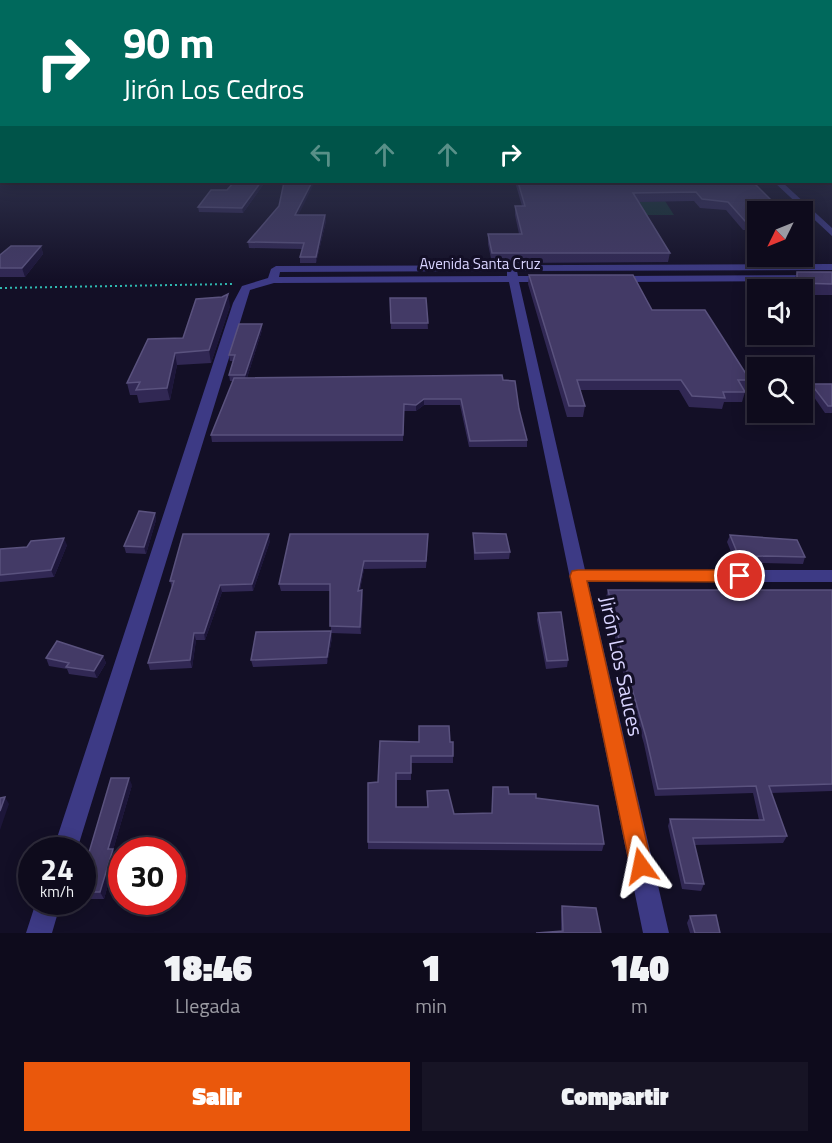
<!DOCTYPE html>
<html lang="es">
<head>
<meta charset="utf-8">
<style>
  :root { --surface:#0e0b1c; --page:#171425; --text:#f1f3f6; --muted:#9b9ba3; --line:#2e2b3b; --accent:#ea580c }
  body { margin:0; font-family:"Titillium Web",sans-serif; background:var(--page); color:var(--text); height:100vh; display:flex; flex-direction:column; font-size:22px; white-space:nowrap }
  * { box-sizing:border-box; margin:0 }
  p { font-size:20px; color:var(--muted) }
  .icon { flex:none; width:33px; height:33px; fill:none; stroke:currentColor; stroke-width:2; stroke-linecap:round; stroke-linejoin:round }
  .map { position:relative; height:933px; overflow:hidden }
  .side { display:flex; flex-direction:column; background:var(--surface); flex:1 }
  .side>* { flex:none }
  .guide { position:absolute; left:0px; top:0px; width:832px; height:183px; box-shadow:0 3px 15px #0003,0 0 0 2px var(--line); background:#00695c; color:#fff; overflow:hidden }
  .needle { width:39px; rotate:227deg }
  .fabs { position:absolute; left:747px; top:201px; display:grid; gap:12px }
  .fabs a { display:grid; place-items:center; width:66px; height:66px; border-radius:0px; background:var(--surface); box-shadow:0 3px 15px #0003,0 0 0 2px var(--line); font-size:30px }
  .speed { position:absolute; left:18px; top:837px; display:flex; gap:12px; font-size:30px; font-weight:700; text-align:center }
  .speed>* { display:grid; place-content:center; width:78px; height:78px; border-radius:50%; background:var(--surface); box-shadow:0 3px 15px #0003,0 0 0 2px var(--line); line-height:1 }
  .speed small { font-size:15px; font-weight:400 }
  .speed .limit { border:9px solid #d22; background:#fff; color:#111 }
  .pin { position:absolute; display:grid; place-items:center; width:51px; height:51px; color:#fff; margin:-26px; border:3px solid #fff; border-radius:50%; box-shadow:0 2px 6px #0007 }
  .me { position:absolute; width:66px; margin:-33px; rotate:348deg; stroke-linejoin:round; filter:drop-shadow(0 0 4px #0008) }
  .turn { display:flex; align-items:center; gap:21px; height:126px; padding:0 24px; font-size:27px }
  .turn .icon { width:78px; height:78px; stroke-width:2.5 }
  .turn b { display:block; font-size:42px; line-height:51px }
  .lanes { display:flex; align-items:center; height:57px; padding:0 24px; background:#0003; justify-content:center; gap:30px; direction:ltr }
  .lanes .off { opacity:.35 }
  .eta { display:flex; justify-content:space-evenly; align-items:center; height:102px; text-align:center }
  .eta b { font-size:36px; font-weight:800; line-height:42px }
  .cta { display:flex; gap:12px; margin-top:auto; padding:12px 24px }
  .cta a { flex:1; height:69px; border-radius:0px; background:var(--accent); color:#fff; font-size:24px; font-weight:800; line-height:69px; text-align:center }
  .cta a+a { background:var(--page); color:var(--text) }
  .map>svg:first-child { display:block }
  .green { fill:#12302f }
  .lines { fill:none; stroke-linecap:round; stroke-linejoin:round }
  .path { stroke:#2fb8b0; stroke-width:2; stroke-dasharray:2 3; stroke-linecap:butt }
  .street { fill:#3d3a85; fill-rule:evenodd }
  .wall { fill:#312854 }
  .shaded-wall { fill:#1d163a }
  .building { fill:#433a66; stroke:#5a527e; stroke-width:1.5 }
  .route { fill:#ea580c; stroke:#983908; stroke-width:1.5 }
  .labels { text-anchor:middle; stroke-width:6; stroke-linejoin:round; paint-order:stroke }
  .far-street-label { font-size:15px; fill:#d9d4ff; stroke:#130f26 }
  .near-street-label { font-size:21px; fill:#d9d4ff; stroke:#130f26 }
</style>
</head>
<body>
<div class="map">
<svg width="832" height="933" viewBox="0 0 832 933">
  <rect width="100%" height="100%" fill="#130f26"/>
  <path class="green" d="M665 201 674 215H612L606 202Z"/>
  <g class="lines">
    <path class="path" d="M0 288 232 284"/>
    <path class="street" d="M774 182H782L832 228V236Z
      M832 264V270L517 271 518 276H547L552 279 547 282H519L585 570H832V582H588L669 933H643L509 282 274 283 250 290 77 850H53L233 303 242 286 268 278 271 269 276 266ZM507 271V276L279 277 280 272Z
      M832 275V281L616 282 611 279 616 276Z
      M36 902H61L52 933H26Z"/>
  </g>
  <path class="wall" d="M234 182H265L243 213 199 212 198 207 227 190Z
    M515 182H753L777 206 776 212H758V230H743L726 210 700 208 694 201 639 202 670 253 668 262 492 263 488 244V234H519L515 215V206H522Z
    M298 215H325L326 221 316 263H300V257L302 249 249 248 248 242Z
    M41 246 43 254 25 277H0V255Z
    M797 272H832V295H802V290H794L793 283Z
    M529 275 652 310 750 380 747 391H745V392L742 402H724L722 409 689 407 679 390H580L585 406 583 417H567L528 284Z
    M390 298H426L428 329H391Z
    M230 306 211 363 177 365 170 400 139 403 137 395H130L127 383 183 338Z
    M262 330 247 378 503 380 519 409 527 440V447H469L460 405H424L416 411H404L403 441 212 442 211 435 233 381H230L229 375 233 361H230L229 355Z
    M811 384H832V413H825L809 390Z
    M155 513 156 520 146 554 126 553 124 546Z
    M473 533 510 552 509 559 474 560Z
    M428 534 426 568 364 569 360 590 363 597 361 634 331 633 332 638 327 664 253 667 251 660 331 631 330 591H281L279 584Z
    M730 535 805 557 803 564 763 563 736 564 727 542Z
    M270 541 253 591 222 592 205 640H196L192 668 150 670 148 663 172 588 170 581Z
    M67 545 54 577 0 582V549Z
    M608 590H832V791L771 793 787 836 783 843 694 845 704 884 701 891 682 889 668 826 670 819 759 820 753 793 655 796 644 744 621 665 606 597Z
    M538 613 568 660 567 667 546 669 537 620Z
    M103 656 106 663 97 678 69 674 67 669 49 666 46 658Z
    M380 741 453 742V763H411V780H397V807H427V791L454 814 492 813 509 794 536 798 604 844 602 851 368 849V842L378 782Z
    M132 785 113 850 116 856 104 899H82V876Z
    M562 906 601 933 561 931V912Z
    M690 916 720 933H690L687 923Z"/>
  <path class="shaded-wall" d="M261 182H265L243 213 242 208Z
    M312 182H315L296 220 295 215Z
    M325 215 326 221 316 263V257Z
    M41 246 43 254 25 277 22 268Z
    M228 294 230 306 211 363 209 350Z
    M262 324V330L246 381 245 375Z
    M175 353 177 365 170 400 167 388Z
    M424 399V405L416 411V405Z
    M155 513 156 520 146 554 144 547Z
    M269 534 270 541 253 591 252 584Z
    M64 538 67 545 54 577 51 570Z
    M364 561V569L358 598V591Z
    M220 585 222 592 205 640 204 633Z
    M362 590 363 597 361 634 360 627Z
    M331 631 332 638 327 664V657Z
    M194 633 196 640 192 668 190 660Z
    M103 656 106 663 97 678 94 671Z
    M129 778 132 785 113 850 116 856 104 899 100 892 108 849Z
    M5 797 9 804 0 830V811Z"/>
  <path class="building" d="M234 182H261L242 208 198 207 211 190H227Z
    M284 182H312L295 215H325L316 257H300L304 243 248 242 279 206Z
    M518 182H753L777 206H763L768 212H758V221H745L728 202 702 199 696 192 633 193 670 253H492L488 234H522L515 206H525Z
    M11 246H41L22 268H0V255Z
    M797 272H832V284L797 283Z
    M529 275H633L652 310H705L750 380H738L745 392H723L725 398 692 396 681 380H577L585 406H569Z
    M228 294 209 350 175 353 167 388 136 390 140 382 127 383 148 339 183 338 196 299 222 297Z
    M390 298H426L428 323H391Z
    M239 324H262L245 375H229L235 355H229Z
    M502 375 503 380 515 381 519 409 527 440 470 441 461 399H424L416 405 404 404 403 435H211L234 378Z
    M811 384H832V406H828Z
    M139 511 155 513 144 547 124 546Z
    M473 533 506 534 510 552 475 553Z
    M183 534H269L252 584 220 585 204 633H194L190 660 148 663 174 581H170Z
    M290 534H428L426 561H364L358 591 362 590 360 627 330 626V584H279Z
    M730 535 797 540 805 557 766 556 739 557Z
    M64 538 51 570 0 575V549L27 547 31 541Z
    M608 590H832V784L769 786 787 836 693 838 704 884 685 883 670 819 764 820 756 786 658 789 646 737 623 658Z
    M561 612 568 660 547 661 538 613Z
    M331 631 327 657 251 660 256 632Z
    M57 641 103 656 94 671 66 667 69 663 46 658Z
    M419 726H449L450 742H453V756H411V773H396V807H428L427 791 448 790 454 814 492 813 493 787H508L509 794H536V798L598 806 604 844 368 842V783L378 782 380 741 419 742Z
    M111 778H129L108 849H113L100 892H82V876Z
    M5 797 0 811V798Z
    M562 906 596 908 601 933H536L563 931Z
    M716 915 720 933H695L690 916Z"/>
  <linearGradient id="sky" x2="0" y2="1"><stop stop-color="#0a0815"/><stop offset="0.53" stop-color="#333752"/><stop offset="1" stop-color="#333752" stop-opacity="0"/></linearGradient>
  <rect width="832" height="280" fill="url(#sky)"/>
  <path class="route" d="M578 570H740L745 572 748 576 745 580 740 582 587 581 652 866 649 874 641 877 633 874 630 866 570 576 572 571Z"/>
  <g class="labels">
    <g class="far-street-label">
      <text x="480" y="269">Avenida Santa Cruz</text>
    </g>
    <g class="near-street-label">
      <text transform="translate(621 666) rotate(78)" y="7">Jirón Los Sauces</text>
    </g>
  </g>
</svg>
<div class="fabs">
<a><svg class="needle" viewBox="-14 -14 28 28"><path d="M0-13l5 13h-10z" fill="#e53935"/><path d="M0 13l5-13h-10z" fill="#9b9ba3"/></svg></a>
<a><svg class="icon" aria-label="sound" viewBox="0 0 24 24"><path d="M4 9h4l5-4v14l-5-4H4zM17 9q2 3 0 6"/></svg></a>
<a><svg class="icon" aria-label="search" viewBox="0 0 24 24"><circle cx="10" cy="10" r="6"/><path d="M15 15l6 6"/></svg></a>
</div>
<div class="speed"><div>24<small>km/h</small></div><div class="limit">30</div></div>
<div class="pin" style="left:740px;top:576px;background:#d93025"><svg class="icon" aria-label="arrive" viewBox="0 0 24 24"><path d="M6 21V4h12l-3 4 3 4H6"/></svg></div>
<svg class="me" style="left:641px;top:866px" viewBox="-20 -20 40 40"><path d="M0-17L14 15 0 8-14 15z" fill="#ea580c" stroke="#fff" stroke-width="4"/></svg>
<div class="guide">
<div class="turn"><svg class="icon" aria-label="right" viewBox="0 0 24 24"><path d="M7 20v-9h11M14 6l5 5-5 5"/></svg><div><b>90 m</b>Jirón Los Cedros</div></div>
<div class="lanes"><svg class="icon off" aria-label="left" viewBox="0 0 24 24"><path d="M17 20v-9H6M10 6l-5 5 5 5"/></svg><svg class="icon off" aria-label="ahead" viewBox="0 0 24 24"><path d="M12 20V5M6 11l6-6 6 6"/></svg><svg class="icon off" aria-label="ahead" viewBox="0 0 24 24"><path d="M12 20V5M6 11l6-6 6 6"/></svg><svg class="icon" aria-label="right" viewBox="0 0 24 24"><path d="M7 20v-9h11M14 6l5 5-5 5"/></svg></div>
</div>
</div>
<section class="side">
<div class="eta">
<div><b>18:46</b><p>Llegada</p></div>
<div><b>1</b><p>min</p></div>
<div><b>140</b><p>m</p></div>
</div>
<div class="cta"><a>Salir</a><a>Compartir</a></div>
</section>
</body>
</html>
